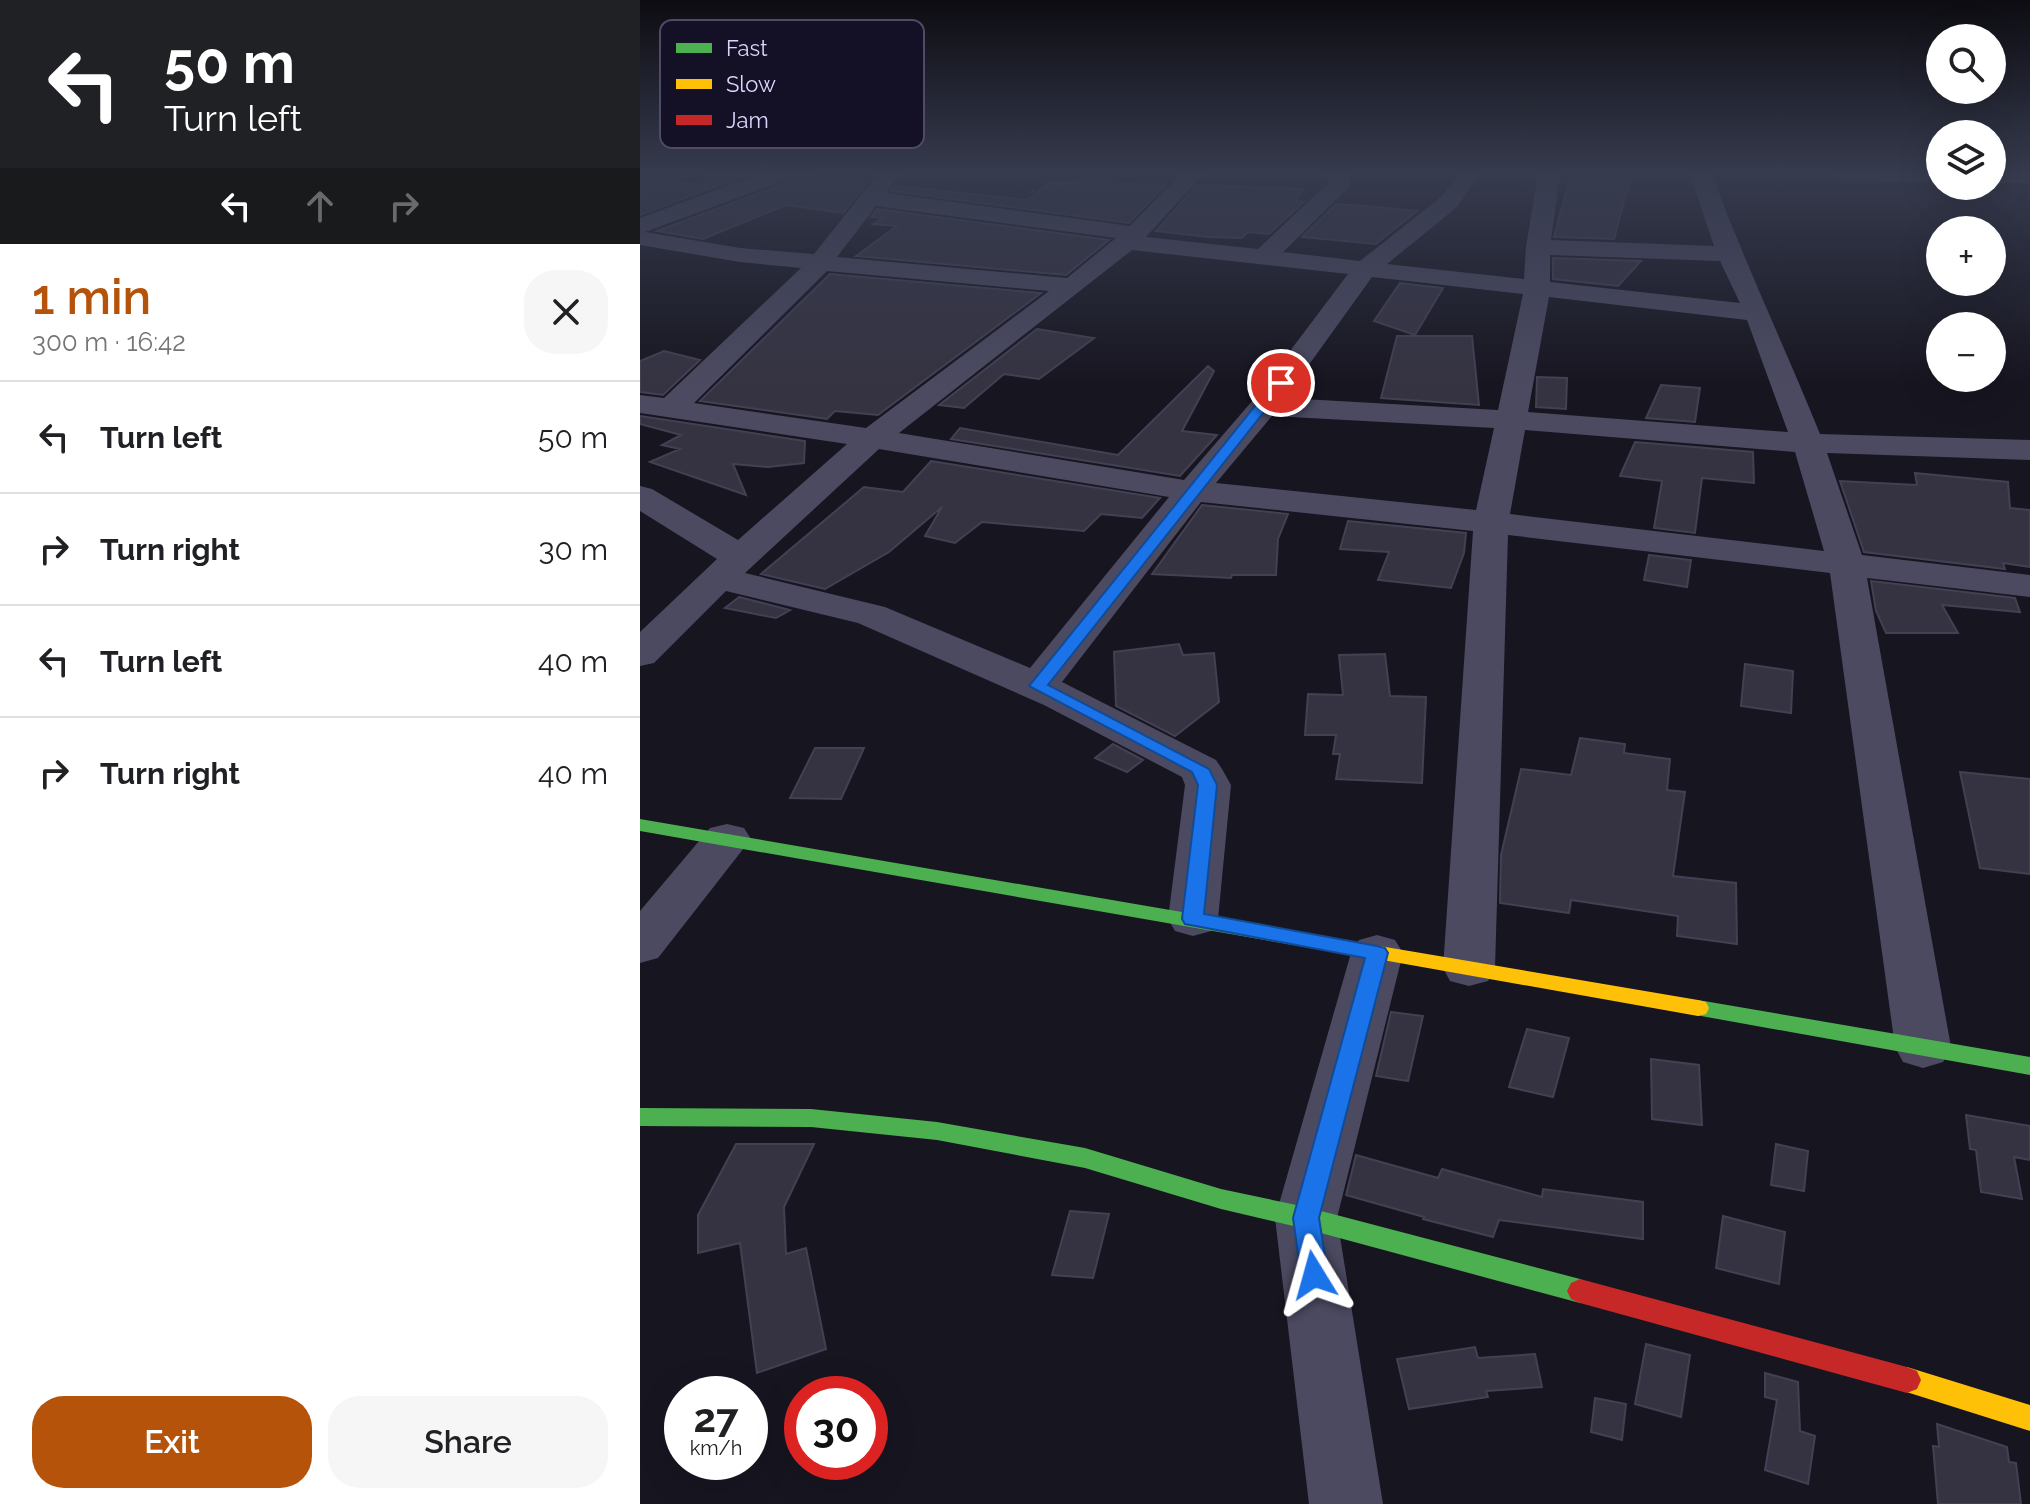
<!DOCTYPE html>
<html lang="en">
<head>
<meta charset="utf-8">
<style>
  :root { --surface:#fff; --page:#f6f6f6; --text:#202124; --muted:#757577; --line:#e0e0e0; --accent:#b45309 }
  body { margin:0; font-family:Raleway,sans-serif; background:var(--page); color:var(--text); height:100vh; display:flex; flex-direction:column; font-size:30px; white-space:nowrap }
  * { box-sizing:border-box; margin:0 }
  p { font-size:26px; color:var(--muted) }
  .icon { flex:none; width:44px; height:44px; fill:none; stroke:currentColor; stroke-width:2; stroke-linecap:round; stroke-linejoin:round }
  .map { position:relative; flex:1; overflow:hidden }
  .details { display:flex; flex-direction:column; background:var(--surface); width:640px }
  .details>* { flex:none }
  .banner { background:#202124; color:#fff; overflow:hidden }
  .tools { position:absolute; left:1286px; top:24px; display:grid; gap:16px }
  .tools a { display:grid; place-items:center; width:80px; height:80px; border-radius:50%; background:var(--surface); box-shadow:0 8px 32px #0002; font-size:40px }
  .speed { position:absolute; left:24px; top:1376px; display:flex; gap:16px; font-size:40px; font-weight:700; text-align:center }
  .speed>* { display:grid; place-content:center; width:104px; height:104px; border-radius:50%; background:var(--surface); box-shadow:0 8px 32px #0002; line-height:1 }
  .speed small { font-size:20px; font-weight:400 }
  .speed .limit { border:12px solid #d22; background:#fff; color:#111 }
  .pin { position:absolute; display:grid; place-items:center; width:68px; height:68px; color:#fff; margin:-34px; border:4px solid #fff; border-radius:50%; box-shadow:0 2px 8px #0007 }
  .me { position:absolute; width:88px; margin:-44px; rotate:352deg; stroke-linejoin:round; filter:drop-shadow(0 0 6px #0008) }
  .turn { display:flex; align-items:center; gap:28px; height:168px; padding:0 32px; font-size:36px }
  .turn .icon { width:104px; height:104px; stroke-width:2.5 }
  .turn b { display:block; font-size:56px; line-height:68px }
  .lanes { display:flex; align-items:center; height:76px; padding:0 32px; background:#0003; justify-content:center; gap:40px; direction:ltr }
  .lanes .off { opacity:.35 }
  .round { display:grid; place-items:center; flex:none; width:84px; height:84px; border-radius:32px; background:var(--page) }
  .headline { display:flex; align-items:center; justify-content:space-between; height:136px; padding:0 32px }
  h1 { font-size:48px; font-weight:600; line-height:60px; color:var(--accent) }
  .button { display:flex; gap:16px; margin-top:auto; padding:16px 32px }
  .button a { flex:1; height:92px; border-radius:32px; background:var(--accent); color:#fff; font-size:32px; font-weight:600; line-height:92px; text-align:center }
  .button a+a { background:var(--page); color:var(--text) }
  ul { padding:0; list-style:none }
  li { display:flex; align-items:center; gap:24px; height:112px; padding:0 32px; border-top:2px solid var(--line) }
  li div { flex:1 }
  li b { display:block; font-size:30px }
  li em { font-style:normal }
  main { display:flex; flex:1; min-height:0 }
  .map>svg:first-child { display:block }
  .building { fill:#353342; stroke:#434053; stroke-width:2 }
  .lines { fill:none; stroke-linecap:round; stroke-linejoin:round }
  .path { stroke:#46515e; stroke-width:3; stroke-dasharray:2 3; stroke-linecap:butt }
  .street { fill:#4b4a61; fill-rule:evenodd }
  .fast { fill:#4caf50; fill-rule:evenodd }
  .slow { fill:#ffc107; fill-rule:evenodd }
  .jam { fill:#c62828; fill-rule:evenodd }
  .route { fill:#1a73e8; stroke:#114b97; stroke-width:2 }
  .key { fill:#141025; stroke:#4f4b66; stroke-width:2 }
  .key-label { font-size:22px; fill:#dad6fd }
</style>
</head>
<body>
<main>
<section class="details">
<div class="banner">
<div class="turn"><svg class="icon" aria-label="left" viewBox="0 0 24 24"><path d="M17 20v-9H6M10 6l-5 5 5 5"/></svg><div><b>50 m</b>Turn left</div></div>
<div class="lanes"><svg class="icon" aria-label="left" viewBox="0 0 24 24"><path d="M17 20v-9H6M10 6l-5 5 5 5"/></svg><svg class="icon off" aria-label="ahead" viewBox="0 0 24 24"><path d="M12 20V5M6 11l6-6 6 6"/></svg><svg class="icon off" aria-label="right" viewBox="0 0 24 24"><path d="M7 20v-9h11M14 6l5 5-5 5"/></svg></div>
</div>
<div class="headline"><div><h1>1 min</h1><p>300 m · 16:42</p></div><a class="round"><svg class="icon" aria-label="close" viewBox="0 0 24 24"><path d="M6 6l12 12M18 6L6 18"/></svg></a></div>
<ul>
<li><svg class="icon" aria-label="left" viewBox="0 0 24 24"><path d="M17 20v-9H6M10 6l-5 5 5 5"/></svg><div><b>Turn left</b></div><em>50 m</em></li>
<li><svg class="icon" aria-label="right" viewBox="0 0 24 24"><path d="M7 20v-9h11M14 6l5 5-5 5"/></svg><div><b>Turn right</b></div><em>30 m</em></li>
<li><svg class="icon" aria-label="left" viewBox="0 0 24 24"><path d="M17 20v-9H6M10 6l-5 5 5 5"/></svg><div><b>Turn left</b></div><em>40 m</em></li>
<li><svg class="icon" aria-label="right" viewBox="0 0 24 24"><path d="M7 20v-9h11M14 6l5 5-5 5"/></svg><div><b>Turn right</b></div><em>40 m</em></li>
</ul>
<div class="button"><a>Exit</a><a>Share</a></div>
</section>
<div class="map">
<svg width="1390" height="1504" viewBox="0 0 1390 1504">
  <rect width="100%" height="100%" fill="#171520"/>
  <path class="building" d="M66 174H109L0 215V177L66 185Z
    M153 174 227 183 203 213 146 205 63 239 17 231 149 182Z
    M930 177 990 178 974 239 914 237Z
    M410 182 526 185 489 223 251 191 255 186 388 200Z
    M557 185 663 189 655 201 664 202 629 234 608 232 602 238 569 237 516 231Z
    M696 204 725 206 777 211 736 244 662 237Z
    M237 209 469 240 426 275 216 256 257 226 233 224 243 218 231 217Z
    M913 258 1001 261 978 286 913 279Z
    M190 274 401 293 238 415 195 411 187 419 60 401Z
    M760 283 803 288 775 335 734 321Z
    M397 329 454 338 399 379 364 374 324 408 299 405Z
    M757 336H832L839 405 741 398Z
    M24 351 60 360 23 395 0 392V361Z
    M568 366 574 371 542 431 577 435 540 476 311 439 320 428 478 455Z
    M897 377 927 378 926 409 896 407Z
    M1021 385 1060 388 1055 422 1006 418Z
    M0 416 165 441 164 463 128 467 93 464 106 495 10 462 40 449 22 445 41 435 0 424Z
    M995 442 1113 452 1114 483 1062 478 1055 533 1014 528 1022 481 980 476Z
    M291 461 520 498 502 518 461 514 444 531 342 522 315 543 285 536 302 507 249 552 185 589 121 574 224 487 263 492Z
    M1275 473 1368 482 1370 508 1390 510V567L1363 563 1365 569 1224 552 1200 481 1277 485Z
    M562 505 648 514 638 539 636 575H592L591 578 512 574Z
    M708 521 826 533 824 553 811 588 738 580 749 552 700 549Z
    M1009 555 1051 560 1047 587 1004 580Z
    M1231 581 1375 598 1380 612 1302 605 1318 633H1246L1236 611Z
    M99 597 150 610 136 618 85 608Z
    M539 644 543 655 574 653 579 702 535 736 476 706 474 652Z
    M745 654 750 696 786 697 782 783 696 779 700 754H693L696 735H665L668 694 703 695 699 655Z
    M1105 664 1153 671 1151 713 1101 706Z
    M940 738 985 744 984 753 1030 759 1027 790 1045 792 1033 876 1096 883 1097 944 1037 936 1038 916 931 900 929 913 860 903 861 855 881 769 931 775Z
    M473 744 503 760 487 772 455 758Z
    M175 748H224L201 799 150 798Z
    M1320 772 1390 779V874L1340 868Z
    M751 1012 783 1016 768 1081 736 1076Z
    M887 1029 929 1038 913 1097 869 1087Z
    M1011 1059 1059 1065 1062 1125 1012 1119Z
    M1326 1115 1390 1126V1160L1374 1157 1382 1199 1341 1192 1336 1150 1330 1149Z
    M96 1144H174L144 1207 146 1254 166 1248 186 1349 117 1373 100 1243 58 1253V1215Z
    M1136 1144 1168 1151 1164 1191 1131 1185Z
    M716 1155 798 1178 802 1169 902 1197 903 1189 1003 1202V1239L859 1220 853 1237 783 1219 784 1217 706 1195Z
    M430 1211 469 1214 453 1278 412 1275Z
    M1083 1216 1145 1232 1139 1284 1076 1268Z
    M1006 1344 1050 1355 1041 1417 995 1404Z
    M835 1347 838 1358 895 1354 902 1387 846 1391 848 1397 769 1409 757 1359Z
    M1125 1373 1158 1382 1160 1431 1175 1436 1168 1484 1125 1470 1137 1400 1125 1397Z
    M955 1398 986 1404 982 1440 951 1432Z
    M1297 1424 1367 1447 1369 1462 1376 1463 1381 1504H1298L1293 1446 1299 1447Z"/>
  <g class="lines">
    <path class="path" d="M392 191 449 179 508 177"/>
    <path class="street" d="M119 174H150L148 179 5 232 100 248 174 254 238 174H260L246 193 490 226 541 174H563L506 237 618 249 689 182 685 174H708L711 179 707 189 643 252 720 261 801 197 819 174H840L817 207 747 264 884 279 886 247 898 174H920L911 240 1074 246 1050 174H1072C1104 262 1145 347 1180 434L1390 440V460L1187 453 1222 555 1390 575V597L1227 578 1311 1047 1303 1062 1283 1068 1263 1062 1255 1047 1190 573 868 535 855 968 848 981 829 986 810 981 803 968 833 531 561 502 422 682 576 760 582 769 591 785 578 919 571 931 553 936 535 931 528 919 545 785 542 777 404 705 218 623 86 591 14 663 0 666V632L77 559 0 511V486L12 489 98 540 207 444 0 413V395L24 398 161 268 100 262 0 245V218ZM236 206 476 238 427 278 197 257ZM492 250 708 274 613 400 544 480 259 433ZM910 255 1080 261 1100 303 910 282ZM187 271 409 291 226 428 54 403ZM732 277 883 294 858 410 645 398ZM909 297 1107 320 1148 432 888 412ZM632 416 854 428 836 510 576 483ZM885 430 1155 452 1184 551 870 514ZM239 449 529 497 390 668 245 607 105 573Z
      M1191 174H1300V182L1201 180Z
      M1352 174H1390V183H1352Z
      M87 824 104 828 111 839 18 958 0 963V911L70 828Z
      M737 935 755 940 763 953 697 1218 743 1504H669L635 1218 711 953 719 940Z"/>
    <path class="fast" d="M0 819 716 942 723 944 727 949 723 954 716 956 0 831Z
      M1058 1000 1390 1057V1075L1050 1014 1047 1008 1050 1002Z
      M0 1108 171 1109 297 1122 445 1148 581 1189 666 1207 940 1279 949 1283 953 1291 949 1299 940 1303 666 1229 581 1209 445 1168 297 1140 171 1127 0 1126Z"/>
    <path class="slow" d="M716 942 1058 1000 1066 1002 1069 1008 1066 1014 1058 1016 709 954 705 949 709 944Z
      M1267 1367 1390 1405V1431L1257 1389 1253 1380 1257 1371Z"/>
    <path class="jam" d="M940 1279 1267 1367 1277 1371 1281 1380 1277 1389 1267 1393 940 1303 931 1299 927 1291 931 1283Z"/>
  </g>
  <linearGradient id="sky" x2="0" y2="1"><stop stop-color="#0d0c12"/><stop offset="0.45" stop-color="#363b4e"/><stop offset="1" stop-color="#363b4e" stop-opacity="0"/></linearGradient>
  <rect width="1390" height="385" fill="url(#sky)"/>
  <path class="route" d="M636 380 647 383 408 685 569 769 577 785 564 914 737 946 745 948 748 953 679 1218 688 1275 684 1283 674 1286 665 1283 661 1275 653 1218 725 958 545 924 542 919 558 785 552 772 389 686Z"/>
  <rect x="20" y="20" width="264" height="128" rx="12" class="key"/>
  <rect x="36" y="43" width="36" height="10" fill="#4caf50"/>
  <rect x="36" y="79" width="36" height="10" fill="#ffc107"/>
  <rect x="36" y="115" width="36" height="10" fill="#c62828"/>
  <g class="key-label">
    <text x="86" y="56">Fast</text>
    <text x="86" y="92">Slow</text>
    <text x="86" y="128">Jam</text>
  </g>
</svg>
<div class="tools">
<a><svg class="icon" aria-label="search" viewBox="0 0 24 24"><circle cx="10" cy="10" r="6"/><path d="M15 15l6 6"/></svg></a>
<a><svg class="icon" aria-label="layers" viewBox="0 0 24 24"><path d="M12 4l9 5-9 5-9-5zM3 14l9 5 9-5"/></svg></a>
<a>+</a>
<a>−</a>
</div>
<div class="speed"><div>27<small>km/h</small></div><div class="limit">30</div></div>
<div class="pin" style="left:641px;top:383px;background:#d93025"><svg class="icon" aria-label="arrive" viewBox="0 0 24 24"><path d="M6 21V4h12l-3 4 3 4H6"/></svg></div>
<svg class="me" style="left:674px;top:1275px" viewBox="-20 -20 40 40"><path d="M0-17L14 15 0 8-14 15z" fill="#1a73e8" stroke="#fff" stroke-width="4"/></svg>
</div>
</main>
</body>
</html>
